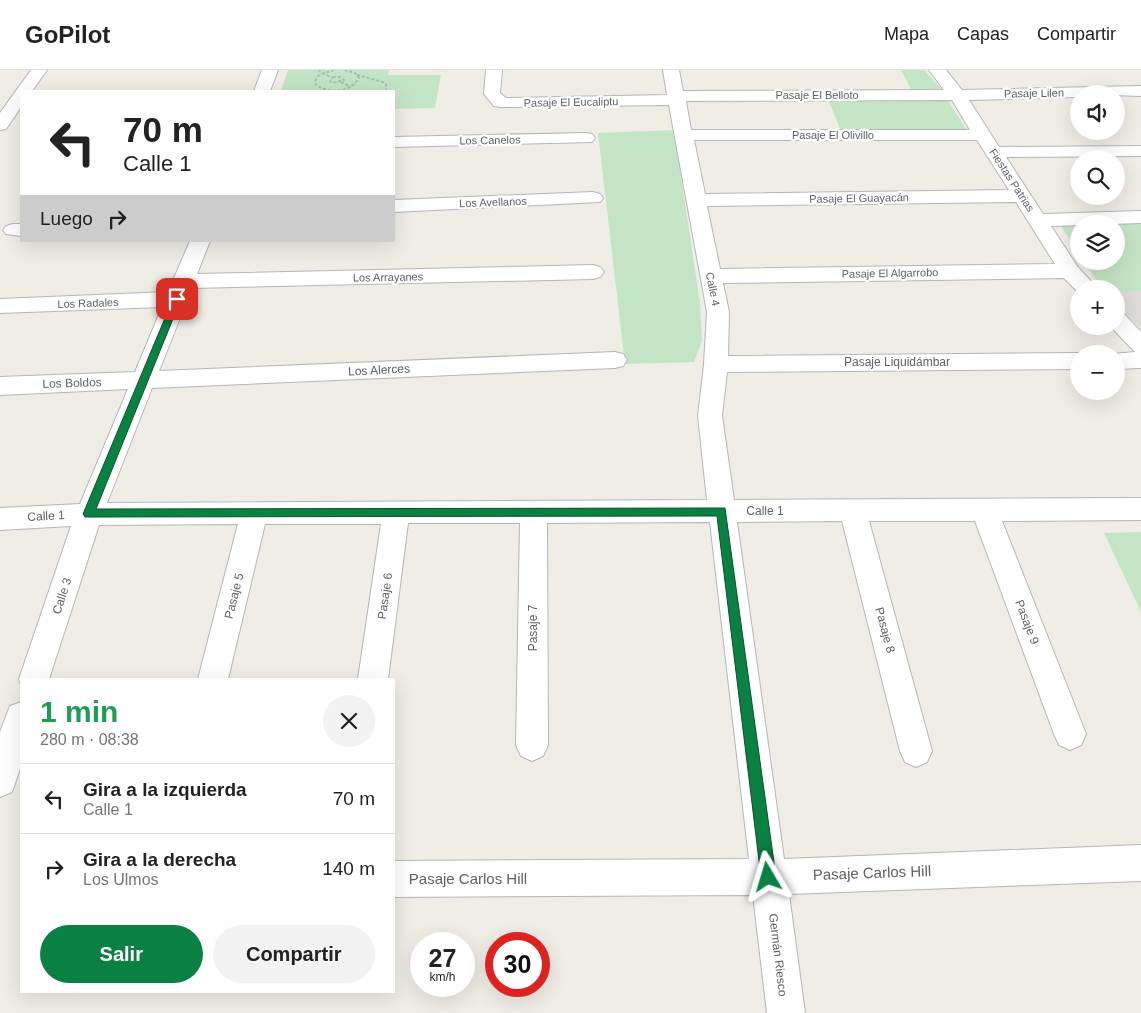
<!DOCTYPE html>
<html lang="es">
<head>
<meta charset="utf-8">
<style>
  :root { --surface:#fff; --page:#f2f2f2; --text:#222; --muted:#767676; --line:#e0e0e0; --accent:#0b8043 }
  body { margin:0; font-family:Helvetica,sans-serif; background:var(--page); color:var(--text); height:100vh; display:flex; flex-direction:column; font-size:19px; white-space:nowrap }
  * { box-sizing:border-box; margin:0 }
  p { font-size:16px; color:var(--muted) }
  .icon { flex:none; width:28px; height:28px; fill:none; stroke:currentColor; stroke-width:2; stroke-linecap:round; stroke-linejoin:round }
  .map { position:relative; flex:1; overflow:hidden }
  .panel { position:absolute; left:20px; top:608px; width:375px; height:315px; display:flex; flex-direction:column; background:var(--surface); border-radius:0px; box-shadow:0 5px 20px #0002 }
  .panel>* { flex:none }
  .guide { position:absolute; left:20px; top:20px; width:375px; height:152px; border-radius:0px; box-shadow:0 5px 20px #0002; background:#fff; color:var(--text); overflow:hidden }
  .controls { position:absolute; left:1070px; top:15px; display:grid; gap:10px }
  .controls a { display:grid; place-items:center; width:55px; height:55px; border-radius:50%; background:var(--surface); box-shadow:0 5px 20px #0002; font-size:25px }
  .speed { position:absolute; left:410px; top:862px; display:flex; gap:10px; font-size:25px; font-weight:700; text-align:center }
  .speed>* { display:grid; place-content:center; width:65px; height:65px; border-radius:50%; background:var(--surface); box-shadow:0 5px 20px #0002; line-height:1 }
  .speed small { font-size:12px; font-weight:400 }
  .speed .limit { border:8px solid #d22; background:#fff; color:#111 }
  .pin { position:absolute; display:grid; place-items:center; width:42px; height:42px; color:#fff; margin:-21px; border-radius:10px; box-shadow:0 2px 8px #0006 }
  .me { position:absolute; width:55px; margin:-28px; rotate:353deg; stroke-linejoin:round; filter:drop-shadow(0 0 4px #0008) }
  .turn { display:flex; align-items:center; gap:18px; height:105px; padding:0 20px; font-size:22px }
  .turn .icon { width:65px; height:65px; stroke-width:2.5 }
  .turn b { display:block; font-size:35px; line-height:42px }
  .then { display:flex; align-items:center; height:48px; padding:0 20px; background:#0003; gap:10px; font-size:19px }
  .round { display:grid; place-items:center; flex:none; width:52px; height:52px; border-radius:26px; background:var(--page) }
  .overview { display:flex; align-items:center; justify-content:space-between; height:85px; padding:0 20px }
  h1 { font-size:30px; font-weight:700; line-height:38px; color:#1e9e55 }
  .primary-button { display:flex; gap:10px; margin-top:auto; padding:10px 20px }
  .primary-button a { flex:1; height:58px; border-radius:30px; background:var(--accent); color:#fff; font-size:20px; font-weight:700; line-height:58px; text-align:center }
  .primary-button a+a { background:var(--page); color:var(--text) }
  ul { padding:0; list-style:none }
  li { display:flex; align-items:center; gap:15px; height:70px; padding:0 20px; border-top:1px solid var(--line) }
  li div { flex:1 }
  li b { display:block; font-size:19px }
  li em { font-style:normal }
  header { display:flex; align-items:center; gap:30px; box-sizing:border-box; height:70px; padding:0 25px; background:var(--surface); border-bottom:1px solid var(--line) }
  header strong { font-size:24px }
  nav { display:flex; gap:28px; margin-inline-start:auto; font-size:18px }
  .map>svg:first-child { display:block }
  .industrial { fill:#dedcd8 }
  .green { fill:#c4e5c5 }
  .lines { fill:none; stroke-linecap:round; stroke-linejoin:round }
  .minor-casing { stroke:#b3b6ba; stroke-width:2 }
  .path { stroke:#9cc4a8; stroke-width:2; stroke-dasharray:3 2; stroke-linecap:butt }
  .minor { fill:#fff; fill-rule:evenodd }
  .route { fill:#0b8043; stroke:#07532c }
  .labels { text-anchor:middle; stroke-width:4.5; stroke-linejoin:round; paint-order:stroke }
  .far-street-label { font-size:11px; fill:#5e6166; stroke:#fff }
  .street-label { font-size:12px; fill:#5e6166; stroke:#fff }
  .near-street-label { font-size:15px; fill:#5e6166; stroke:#fff }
</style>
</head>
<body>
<header>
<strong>GoPilot</strong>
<nav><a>Mapa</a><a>Capas</a><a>Compartir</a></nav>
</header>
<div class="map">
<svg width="1141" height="943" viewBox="0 0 1141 943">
  <rect width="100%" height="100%" fill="#efede6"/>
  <path class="industrial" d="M1116 221H1141V259L1116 234Z"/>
  <path class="green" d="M288 0H389L388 5H441L435 38 394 39V21H281Z
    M901 0H924L943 21H912Z
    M946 28 966 59 841 61 828 29Z
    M674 60 700 233 702 271 694 292 625 294 598 63Z
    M1141 153V221H1116V219H1102L1084 191H1116V154Z
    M1060 155H1079V183Z
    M1141 462V542L1104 463Z"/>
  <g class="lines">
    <defs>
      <path id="minor" d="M31 0H47L32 21H21V37L6 59 0 60V43Z
        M262 0H278L270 21H254Z
        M486 0H502L500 23 506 28 667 25 663 0H679L683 21 944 20 929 0H946L962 20 1141 16V26L1079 24V27L969 30 999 77 1141 76V86L1006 87 1043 144 1141 141V153L1051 156 1077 196 1098 219H1079V223L1064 208 723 213 729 242 728 286 1079 283 1082 284H1079V299L727 302 722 346 734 430 1141 428V450L1002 451 1086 664 1081 675 1070 680 1059 675 1054 664 975 451H869L932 681 927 692 916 697 905 692 900 681 842 451 737 452 784 789 1141 775V811L789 824 805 943H767L753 825 394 827V791L749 789 710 452 547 453 548 675 543 686 532 691 521 686 516 675 520 453H408L388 609H358L381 454H265L228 609H198L238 454 99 455 49 609H21V615L19 609 71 456 0 460V438L80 434 128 319 0 325V307L135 302 162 237 0 243V229L168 222 190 171H210L197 204 593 195 600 197 604 202 600 207 593 209 192 218 159 301 615 282 623 284 627 290 623 296 615 298 152 318 107 433 707 430 698 346 704 294 707 242 669 35 500 37 494 36 484 24ZM952 30 970 60H691L686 31ZM694 70H977L1009 120 705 124ZM1016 132 1055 194 720 199 707 136Z
        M586 63 592 64 595 68 592 72 394 77V67Z
        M593 122 600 124 603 128 600 132 394 142V130Z
        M13 154H21V166L6 164 3 160 6 156Z
        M1116 242 1124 244 1141 262V298L1116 299V284H1113L1135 282 1110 256H1116Z
        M21 632V696L12 722 0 727V662L10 636Z"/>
    </defs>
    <use href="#minor" class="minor-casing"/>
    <path class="path" d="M318 0 332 8
      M334 0 319 5 315 11 316 15C330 24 350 23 359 8L355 3 345 0
      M357 5 383 12 386 14V21
      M333 7H340L344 10 333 13 330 11Z
      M341 12 351 17"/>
    <use href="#minor" class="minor"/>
  </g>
  <path class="route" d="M177 226 181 229 96 439 725 438 776 807 774 812 768 815 763 812 761 807 717 446 85 447 83 444 173 229Z"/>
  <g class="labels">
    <g class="far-street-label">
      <text transform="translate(1034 23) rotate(-1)" y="4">Pasaje Lilen</text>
      <text x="817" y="29">Pasaje El Belloto</text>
      <text transform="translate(571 32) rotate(-1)" y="4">Pasaje El Eucaliptu</text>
      <text x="833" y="69">Pasaje El Olivillo</text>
      <text transform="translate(490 70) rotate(-1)" y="4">Los Canelos</text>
      <text transform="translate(1012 110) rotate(57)" y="4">Fiestas Patrias</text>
      <text transform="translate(859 128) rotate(-1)" y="4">Pasaje El Guayacán</text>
      <text transform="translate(493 132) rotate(-2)" y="4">Los Avellanos</text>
      <text transform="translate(890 203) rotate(-1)" y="4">Pasaje El Algarrobo</text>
      <text transform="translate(388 207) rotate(-1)" y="4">Los Arrayanes</text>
      <text transform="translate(713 219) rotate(79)" y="4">Calle 4</text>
      <text transform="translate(88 233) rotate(-2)" y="4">Los Radales</text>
    </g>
    <g class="street-label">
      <text x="897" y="296">Pasaje Liquidámbar</text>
      <text transform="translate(379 300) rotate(-3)" y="4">Los Alerces</text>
      <text transform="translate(72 313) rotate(-2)" y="4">Los Boldos</text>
      <text x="765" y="445">Calle 1</text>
      <text transform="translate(46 446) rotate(-3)" y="4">Calle 1</text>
      <text transform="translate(62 526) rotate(-72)" y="4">Calle 3</text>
      <text transform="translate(234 526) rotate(-76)" y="4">Pasaje 5</text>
      <text transform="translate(385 526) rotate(-82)" y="4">Pasaje 6</text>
      <text transform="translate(1027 552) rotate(69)" y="4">Pasaje 9</text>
      <text transform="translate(533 558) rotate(-90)" y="4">Pasaje 7</text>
      <text transform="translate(885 560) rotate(75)" y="4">Pasaje 8</text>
      <text transform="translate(778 885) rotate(83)" y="4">Germán Riesco</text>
    </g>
    <g class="near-street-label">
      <text transform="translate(872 803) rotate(-2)" y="5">Pasaje Carlos Hill</text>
      <text x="468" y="814">Pasaje Carlos Hill</text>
    </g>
  </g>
</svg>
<div class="controls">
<a><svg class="icon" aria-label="sound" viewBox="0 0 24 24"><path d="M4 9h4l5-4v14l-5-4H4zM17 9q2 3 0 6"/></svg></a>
<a><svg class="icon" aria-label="search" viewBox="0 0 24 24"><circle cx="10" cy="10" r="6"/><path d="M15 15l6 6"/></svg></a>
<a><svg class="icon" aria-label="layers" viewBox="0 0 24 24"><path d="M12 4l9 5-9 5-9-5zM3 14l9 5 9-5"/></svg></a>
<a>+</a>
<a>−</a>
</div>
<div class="speed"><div>27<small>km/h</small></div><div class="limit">30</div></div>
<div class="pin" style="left:177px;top:229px;background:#d93025"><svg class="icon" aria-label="arrive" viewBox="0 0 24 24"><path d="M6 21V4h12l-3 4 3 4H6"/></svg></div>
<svg class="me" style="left:768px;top:807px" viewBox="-20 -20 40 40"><path d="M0-17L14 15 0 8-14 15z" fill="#0b8043" stroke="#fff" stroke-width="4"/></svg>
<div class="guide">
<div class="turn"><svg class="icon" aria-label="left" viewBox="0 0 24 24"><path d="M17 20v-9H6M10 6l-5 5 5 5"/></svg><div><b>70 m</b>Calle 1</div></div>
<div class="then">Luego<svg class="icon" aria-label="right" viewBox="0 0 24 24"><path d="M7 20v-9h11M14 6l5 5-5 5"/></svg></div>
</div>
<section class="panel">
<div class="overview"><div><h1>1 min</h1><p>280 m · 08:38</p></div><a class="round"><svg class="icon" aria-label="close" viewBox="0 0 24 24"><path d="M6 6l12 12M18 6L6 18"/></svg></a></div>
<ul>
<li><svg class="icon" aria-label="left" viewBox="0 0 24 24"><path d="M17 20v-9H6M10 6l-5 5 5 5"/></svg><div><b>Gira a la izquierda</b><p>Calle 1</p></div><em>70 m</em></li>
<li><svg class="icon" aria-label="right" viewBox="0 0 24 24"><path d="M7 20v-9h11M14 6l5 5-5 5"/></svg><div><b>Gira a la derecha</b><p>Los Ulmos</p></div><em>140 m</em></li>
</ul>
<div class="primary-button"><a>Salir</a><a>Compartir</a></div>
</section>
</div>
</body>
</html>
